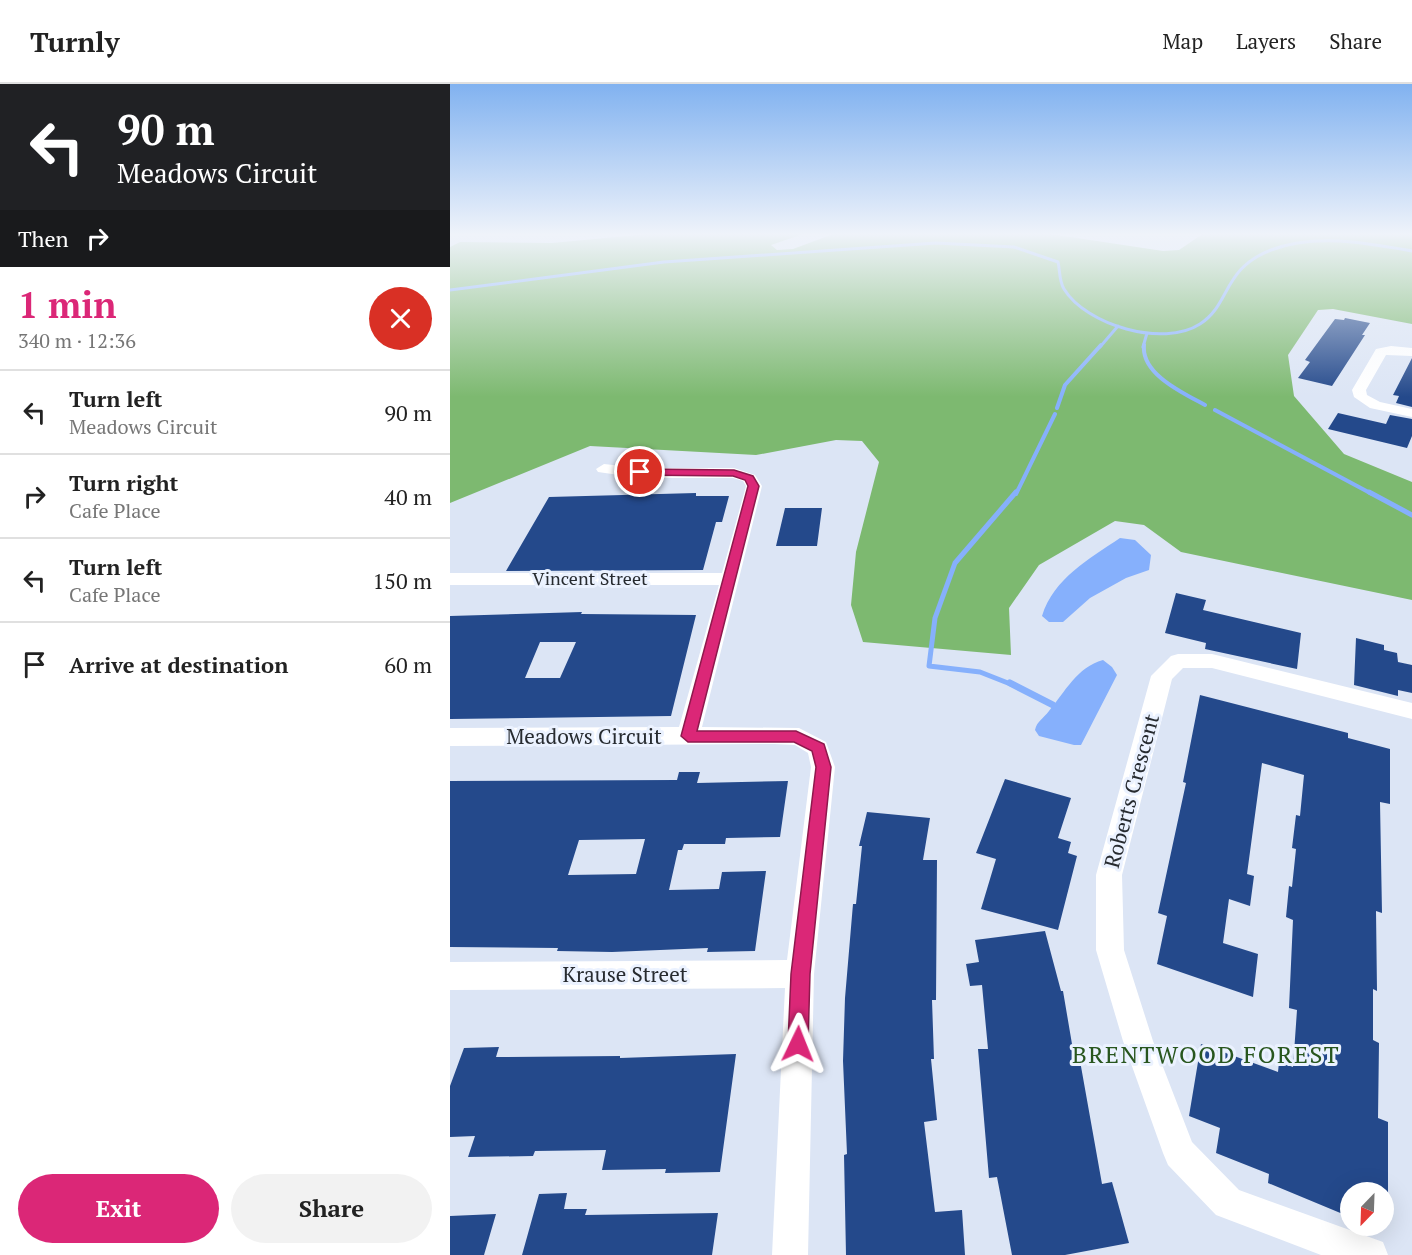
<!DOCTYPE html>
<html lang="en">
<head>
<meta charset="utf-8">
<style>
  :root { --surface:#fff; --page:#f2f2f2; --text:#222; --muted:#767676; --line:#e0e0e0; --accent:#db2777 }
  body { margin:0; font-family:"PT Serif",serif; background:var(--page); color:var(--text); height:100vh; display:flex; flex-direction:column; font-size:22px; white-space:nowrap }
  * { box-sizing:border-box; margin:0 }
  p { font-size:20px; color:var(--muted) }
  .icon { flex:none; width:33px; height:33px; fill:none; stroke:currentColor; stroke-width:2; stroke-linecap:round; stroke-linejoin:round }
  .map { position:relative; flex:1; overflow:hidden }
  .sheet { display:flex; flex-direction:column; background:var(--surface); width:450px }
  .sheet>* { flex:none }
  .hud { background:#202124; color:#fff; overflow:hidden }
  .needle { width:39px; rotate:203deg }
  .tools { position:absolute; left:890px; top:1098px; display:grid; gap:12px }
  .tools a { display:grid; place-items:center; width:54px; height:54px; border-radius:50%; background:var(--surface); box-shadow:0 6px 24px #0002; font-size:30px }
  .pin { position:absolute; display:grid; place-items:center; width:51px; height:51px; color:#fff; margin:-26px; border:3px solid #fff; border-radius:50%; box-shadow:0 2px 6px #0007 }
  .me { position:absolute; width:66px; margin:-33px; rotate:2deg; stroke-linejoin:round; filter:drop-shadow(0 0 4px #0008) }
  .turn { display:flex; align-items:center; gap:21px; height:126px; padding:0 18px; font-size:27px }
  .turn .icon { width:78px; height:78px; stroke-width:2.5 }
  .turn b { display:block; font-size:42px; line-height:51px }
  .then { display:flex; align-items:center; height:57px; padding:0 18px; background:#0003; gap:12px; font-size:22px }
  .round { display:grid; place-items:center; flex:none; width:63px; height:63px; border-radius:32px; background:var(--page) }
  .headline { display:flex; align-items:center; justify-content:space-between; height:102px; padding:0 18px }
  h1 { font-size:36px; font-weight:600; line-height:45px; color:var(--accent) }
  .action { display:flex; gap:12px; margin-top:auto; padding:12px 18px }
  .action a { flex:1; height:69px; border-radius:36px; background:var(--accent); color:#fff; font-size:24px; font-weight:600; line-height:69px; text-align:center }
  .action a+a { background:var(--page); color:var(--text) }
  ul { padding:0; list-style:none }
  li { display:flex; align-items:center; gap:18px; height:84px; padding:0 18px; border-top:2px solid var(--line) }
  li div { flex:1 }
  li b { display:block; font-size:22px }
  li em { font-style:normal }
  header { display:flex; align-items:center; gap:36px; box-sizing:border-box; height:84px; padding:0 30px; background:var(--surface); border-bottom:2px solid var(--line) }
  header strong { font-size:28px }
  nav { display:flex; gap:33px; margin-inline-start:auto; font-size:21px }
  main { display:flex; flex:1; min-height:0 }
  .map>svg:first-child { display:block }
  .forest { fill:#7db970 }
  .water { fill:#86b0fc }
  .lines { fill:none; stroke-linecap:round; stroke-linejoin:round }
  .stream-far3 { stroke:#86b0fc; stroke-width:3 }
  .stream-far2 { stroke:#86b0fc; stroke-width:4 }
  .stream-far1 { stroke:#86b0fc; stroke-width:5 }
  .stream { stroke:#86b0fc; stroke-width:7 }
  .building { fill:#24498b; fill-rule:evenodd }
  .minor { fill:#fff; fill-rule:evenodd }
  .route { fill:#db2777; stroke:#8e194d; stroke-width:1.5 }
  .labels { text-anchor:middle; stroke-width:6; stroke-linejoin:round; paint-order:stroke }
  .street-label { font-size:18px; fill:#272b30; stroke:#ebf2ff }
  .near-street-label { font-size:21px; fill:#272b30; stroke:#ebf2ff }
  .near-neighbourhood-label { font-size:24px; letter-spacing:1.5px; fill:#28561e; stroke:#ebf2ff }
</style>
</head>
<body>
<header>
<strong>Turnly</strong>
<nav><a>Map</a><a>Layers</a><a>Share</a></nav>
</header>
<main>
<section class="sheet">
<div class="hud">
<div class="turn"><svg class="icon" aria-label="left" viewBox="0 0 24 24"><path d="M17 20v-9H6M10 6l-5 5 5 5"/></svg><div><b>90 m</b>Meadows Circuit</div></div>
<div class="then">Then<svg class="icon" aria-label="right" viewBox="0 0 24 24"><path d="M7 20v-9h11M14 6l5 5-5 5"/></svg></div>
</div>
<div class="headline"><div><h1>1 min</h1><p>340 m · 12:36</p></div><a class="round" style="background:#d93025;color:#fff"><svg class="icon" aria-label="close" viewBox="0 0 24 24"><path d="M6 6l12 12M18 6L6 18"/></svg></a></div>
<ul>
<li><svg class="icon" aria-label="left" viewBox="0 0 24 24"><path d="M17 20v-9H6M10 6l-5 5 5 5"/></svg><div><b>Turn left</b><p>Meadows Circuit</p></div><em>90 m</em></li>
<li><svg class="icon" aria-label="right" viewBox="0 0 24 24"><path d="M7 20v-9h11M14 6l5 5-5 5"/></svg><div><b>Turn right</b><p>Cafe Place</p></div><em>40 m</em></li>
<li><svg class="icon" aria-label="left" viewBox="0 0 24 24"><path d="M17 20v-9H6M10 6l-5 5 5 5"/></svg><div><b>Turn left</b><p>Cafe Place</p></div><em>150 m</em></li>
<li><svg class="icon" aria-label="arrive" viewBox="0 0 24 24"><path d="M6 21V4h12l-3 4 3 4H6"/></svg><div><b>Arrive at destination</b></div><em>60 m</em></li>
</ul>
<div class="action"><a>Exit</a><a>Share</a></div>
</section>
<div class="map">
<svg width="962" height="1171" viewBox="0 0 962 1171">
  <rect width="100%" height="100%" fill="#dce5f5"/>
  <path class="forest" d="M208 149H356L321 161 327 166 343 165 386 149H594L713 167 729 166 754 149H962V240L883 225 868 226 838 271 844 312 894 370 962 398V516L731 468 694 441 665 437 589 481 559 524 561 571 413 558 401 521 406 468 429 378 412 357 386 356 306 371 140 362 0 419V163L10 158 102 159Z"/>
  <path class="water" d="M670 454 685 456 701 471 699 486 676 494 640 514 613 538H599L592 532C604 494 639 475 670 454Z
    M653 576 662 583 667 591 631 661H624L589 652 585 646C587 637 593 635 599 627 615 608 627 583 653 576Z"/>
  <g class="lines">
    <path class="stream-far3" d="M0 206 214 178 486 159 564 163 608 178C610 186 609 197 614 205 636 241 713 264 750 240 781 220 772 185 821 166 865 149 917 159 962 167
      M650 263 668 242
      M693 263 697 249"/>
    <path class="stream-far2" d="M694 261C691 290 733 309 755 321
      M607 324 615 301 651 261
      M765 326 922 410
      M566 410 605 330"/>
    <path class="stream-far1" d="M919 408 962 431
      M563 601 530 588 479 582 485 534 505 479 566 408"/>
    <path class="stream" d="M560 599 603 621"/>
  </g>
  <path class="building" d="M895 234 920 239 912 251H915L882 302 848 294 860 278 855 276 885 235 894 236Z
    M962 274V323L946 319 949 312 943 311Z
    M888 329 936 340 940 331 962 335V352L957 364 878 345Z
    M246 409V412H279L272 438H266L253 486 56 487 99 413Z
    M335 424H372L367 462H326Z
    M726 509 756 516 753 526 851 549 847 585 755 565 756 559 715 549Z
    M132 528 131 530 246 531 221 632 0 635V532ZM90 558H126L110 594H75Z
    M906 554 934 561V566L947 569 948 578 962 581V609L948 606V612L904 601Z
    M750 611 898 649V654L940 665V720L930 718 932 829 926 827 927 907 923 905V956L929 959 928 1034 938 1038V1108H900V1133L818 1099 819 1090 766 1069 770 1044 739 1032 751 960 828 988 829 978 843 983 847 926 839 924 843 836 836 833 839 802 842 803 846 765 842 764 846 731 850 732 854 691 812 679 797 790 804 792 800 822 779 815 773 859 808 870 803 913 707 880 717 832 708 829 736 699 733 698Z
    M229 688H250L247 699 338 697 330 753 276 754 275 760H234L232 766H228L219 806 269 805 272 788 316 787 305 867 257 868 258 864 162 868 107 867 108 864 0 863V697L227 696ZM195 755 186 790 118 791 129 756Z
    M555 695 621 714 608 754 621 758 618 769 627 772 608 846 531 825 546 775 526 769Z
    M417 728 480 734 473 776H487L486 916H482L484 975H481L487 1036 474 1038 485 1128 512 1126 515 1171H396L394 1071 397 1070 393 977 395 914 403 820H406L412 762H409Z
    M595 847 611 907H613L622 960H627L652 1100 662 1098 679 1159 615 1171H562L547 1093 539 1094 528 965H538L532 901 520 902 516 880 529 878 525 856Z
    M49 963 46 973 170 972V974L286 970 270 1088 215 1089 216 1085 152 1086 156 1066 85 1067 83 1072 18 1073 25 1052 0 1053V1002L14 964Z
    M117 1109 114 1125H137L135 1131 268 1129 262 1171H72L89 1110Z
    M46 1130 34 1171H0V1132Z"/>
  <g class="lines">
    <path class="minor" d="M941 262 962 264V272L936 271 916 306 917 311 930 318 962 325V333L920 324 904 313 902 306 926 265Z
      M154 380 190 384H284L305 391 312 402 252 643 349 644 376 658 385 683 364 890 358 1171H322L335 904 0 906V878L337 876 361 683 358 669 345 661 324 660 0 662V644L229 643 269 501H0V489H272L296 402 293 397 283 394H190L148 388 146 385Z
      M728 570H762L962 619V635L762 584H733L722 595 672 791 674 866 703 957 742 1058 789 1106 933 1158 938 1171H871L766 1131 718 1081 713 1069 673 957 646 866V791L701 592 721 572Z"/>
  </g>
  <linearGradient id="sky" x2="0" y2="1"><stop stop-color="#81b2f0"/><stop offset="0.48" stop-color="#eff3fa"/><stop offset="1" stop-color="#eff3fa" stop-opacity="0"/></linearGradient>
  <rect width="962" height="313" fill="url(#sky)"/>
  <path class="route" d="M190 385 284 386 303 392 309 402 247 647H346L374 660 381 683 360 890 358 960 355 967 348 970 341 967 338 960 341 890 366 683 362 667 344 658H238L231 652 298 402 295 396 283 392 187 391 185 388Z"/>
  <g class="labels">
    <g class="street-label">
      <text x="140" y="501">Vincent Street</text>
    </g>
    <g class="near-street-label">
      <text x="134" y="660">Meadows Circuit</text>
      <text transform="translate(682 707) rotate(-75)" y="7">Roberts Crescent</text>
      <text x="175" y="898">Krause Street</text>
    </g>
    <g class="near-neighbourhood-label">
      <text x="756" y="979">BRENTWOOD FOREST</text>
    </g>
  </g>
</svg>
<div class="tools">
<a><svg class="needle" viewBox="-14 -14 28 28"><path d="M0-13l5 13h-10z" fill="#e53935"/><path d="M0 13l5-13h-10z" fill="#767676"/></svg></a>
</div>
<div class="pin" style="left:190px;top:388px;background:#d93025"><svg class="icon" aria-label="arrive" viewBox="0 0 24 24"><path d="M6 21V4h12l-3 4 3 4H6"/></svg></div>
<svg class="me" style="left:348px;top:960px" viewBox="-20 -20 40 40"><path d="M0-17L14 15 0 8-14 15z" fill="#db2777" stroke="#fff" stroke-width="4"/></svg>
</div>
</main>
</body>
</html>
